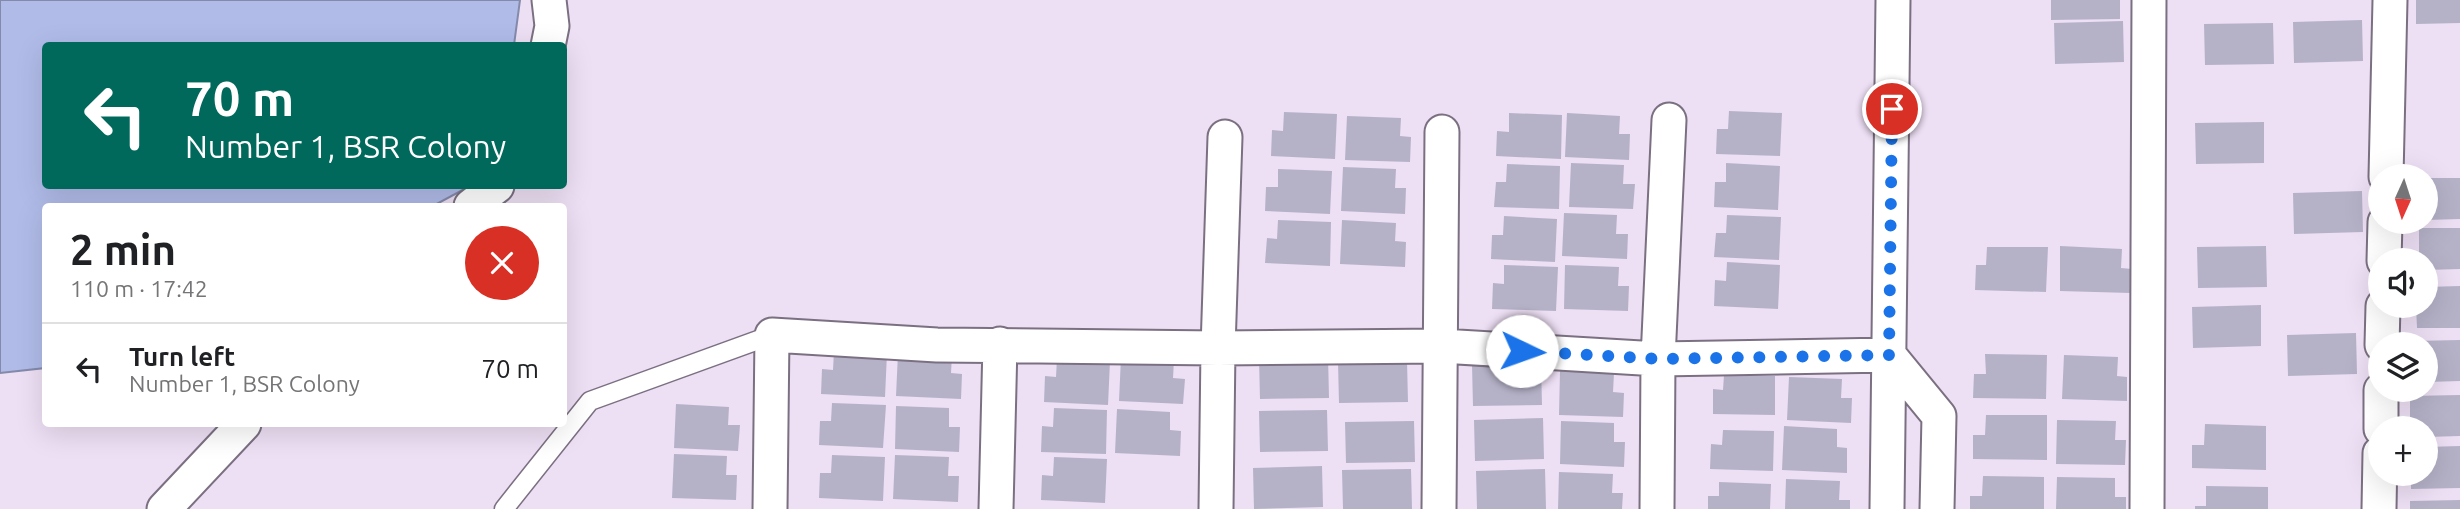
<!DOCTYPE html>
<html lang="en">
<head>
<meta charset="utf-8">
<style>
  :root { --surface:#fff; --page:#f2f2f2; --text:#202124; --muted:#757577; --line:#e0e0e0 }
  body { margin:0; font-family:Ubuntu,sans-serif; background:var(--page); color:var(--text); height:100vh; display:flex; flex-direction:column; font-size:26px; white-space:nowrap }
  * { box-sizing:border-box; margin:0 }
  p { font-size:23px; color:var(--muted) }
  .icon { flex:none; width:38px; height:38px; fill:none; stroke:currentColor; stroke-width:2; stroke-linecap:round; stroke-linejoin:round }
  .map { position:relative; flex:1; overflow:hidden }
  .sheet { position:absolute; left:42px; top:203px; width:525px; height:224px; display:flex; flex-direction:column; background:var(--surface); border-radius:7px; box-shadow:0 7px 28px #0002 }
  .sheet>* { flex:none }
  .guide { position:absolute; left:42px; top:42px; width:525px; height:147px; border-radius:7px; box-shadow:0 7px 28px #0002; background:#00695c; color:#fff; overflow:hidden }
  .needle { width:46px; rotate:183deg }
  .controls { position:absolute; left:2368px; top:164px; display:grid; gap:14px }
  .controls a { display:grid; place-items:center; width:70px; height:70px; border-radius:50%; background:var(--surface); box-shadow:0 7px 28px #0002; font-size:35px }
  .pin { position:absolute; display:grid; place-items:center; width:60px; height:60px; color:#fff; margin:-30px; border:4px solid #fff; border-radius:50%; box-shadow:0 2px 7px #0007 }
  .me { position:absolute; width:77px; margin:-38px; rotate:93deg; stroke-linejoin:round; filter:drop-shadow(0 0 5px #0008) }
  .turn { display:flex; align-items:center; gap:24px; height:147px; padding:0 28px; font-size:32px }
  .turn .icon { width:91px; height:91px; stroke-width:2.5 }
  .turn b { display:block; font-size:49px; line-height:60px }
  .round { display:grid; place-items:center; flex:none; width:74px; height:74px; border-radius:37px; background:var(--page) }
  .overview { display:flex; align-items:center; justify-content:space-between; height:119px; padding:0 28px }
  h1 { font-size:42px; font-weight:600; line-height:52px }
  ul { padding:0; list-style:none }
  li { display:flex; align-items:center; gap:21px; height:91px; padding:0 28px; border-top:2px solid var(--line) }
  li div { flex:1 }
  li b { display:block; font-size:26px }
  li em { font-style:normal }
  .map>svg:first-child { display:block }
  .water { fill:#b0bbe8; stroke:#848aac; stroke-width:2 }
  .building { fill:#b5b2c8 }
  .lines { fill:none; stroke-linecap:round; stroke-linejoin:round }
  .service-casing { stroke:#7b7082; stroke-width:21 }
  .minor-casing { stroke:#7b7082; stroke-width:37 }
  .service { stroke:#fff; stroke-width:18 }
  .minor { stroke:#fff; stroke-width:33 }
  .route { stroke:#1a73e8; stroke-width:12; stroke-dasharray:0 21.6 }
</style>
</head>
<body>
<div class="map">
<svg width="2460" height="509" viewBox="0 0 2460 509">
  <rect width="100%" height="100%" fill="#eddff4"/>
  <path class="water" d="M0 0H520L514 45 46 46V186H470L433 206H46L45 368 0 373Z"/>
  <path class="building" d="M2051 0H2120V19L2051 20Z
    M2416 0H2460V23L2416 24Z
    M2362 20 2363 61 2294 63 2293 22Z
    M2123 21 2124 62 2055 64 2054 23Z
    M2273 23 2274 64 2205 65 2204 24Z
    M1729 111 1782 113 1780 156 1716 154 1717 129H1728Z
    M1284 112 1337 114 1335 159 1271 156 1272 130 1283 131Z
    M1509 113 1562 115 1561 159 1496 156 1497 131 1509 132Z
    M1567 113 1620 116 1619 134H1630L1629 160 1565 157Z
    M1347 116 1401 118 1400 136 1411 137 1410 162 1345 160Z
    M2264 122V163L2196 164 2195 123Z
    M1571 163 1624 165 1623 184H1635L1633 209 1569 207Z
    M1726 163 1780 166 1778 210 1714 207 1715 182H1726Z
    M1507 164 1560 166 1559 209 1494 207 1496 182H1506Z
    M1343 167 1396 169 1395 188H1406L1405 214 1341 211Z
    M1278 169 1332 171 1330 214 1265 211 1266 187H1278Z
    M2426 178H2460V219L2426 220Z
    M2362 191 2363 232 2294 234 2293 193Z
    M1564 213 1617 215 1616 234H1628L1627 259 1562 256Z
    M1727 215 1781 217 1779 260 1714 257 1716 233H1726Z
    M1504 216 1557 219 1555 262 1491 259 1492 235H1503Z
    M1278 220 1331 222 1330 266 1265 263 1267 238 1277 239Z
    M1342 220 1396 223 1395 241 1406 242 1405 267 1340 264Z
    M2419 228H2460V269L2426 270V261H2419Z
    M2060 246 2122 249 2121 268 2132 269 2131 293 2060 291Z
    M2266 246 2267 287 2198 288 2197 247Z
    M1987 247H2048L2046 292 1975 290 1976 265H1986Z
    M1727 262 1780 265 1778 309 1714 306 1715 280 1726 281Z
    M1504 265 1558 267 1556 311 1492 309 1493 283 1504 284Z
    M1565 265 1619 267 1618 286H1629L1628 311 1564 309Z
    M2460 286V328H2417L2416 306H2426V287Z
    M2261 305V346L2193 348 2192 307Z
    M2356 333 2357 374 2288 376 2287 335Z
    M2460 340V381L2426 382V345H2413V341Z
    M834 351 887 353 885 397 821 394 822 369 833 370Z
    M898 353 952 355 951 373 962 374 961 399 896 396Z
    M1985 354 2047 355 2046 399 1973 398 1974 374H1986Z
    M2064 355 2118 357 2117 376 2127 377V401L2062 399Z
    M1328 356 1329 398 1260 399 1259 358Z
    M1121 357 1174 360 1173 378 1185 379 1183 404 1119 401Z
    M1057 358 1110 361 1108 405 1044 402 1045 376 1056 377Z
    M1407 361 1408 402 1339 403 1338 362Z
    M1541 364 1542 405 1473 406 1472 365Z
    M1560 371 1614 373 1613 392 1624 393 1623 417 1559 415Z
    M1724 375 1775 376V415L1713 414V389L1723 390Z
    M1789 377 1842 379 1841 398H1852L1851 423 1787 420Z
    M2460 395V436L2426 437V429H2410V396Z
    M832 403 886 405 883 448 819 445 820 421H831Z
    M676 404 729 407 728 425H740L738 451 674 448Z
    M896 406 949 408V427H960L959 452 895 449Z
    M1054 408 1107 410 1106 454 1041 452 1042 426 1053 427Z
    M1117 409 1170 412V430L1181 431 1180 456 1115 453Z
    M1327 410 1328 451 1260 452 1259 411Z
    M1986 415H2047V460L1973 459V435H1985Z
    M1543 418 1544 459 1475 461 1474 420Z
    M2057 420 2116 421 2115 440H2126L2125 465 2056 464Z
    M1414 421 1415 462 1346 463 1345 422Z
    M1561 421 1614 423V442H1625L1624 467 1560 464Z
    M2205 424 2266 426V470L2192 468V445H2204Z
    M1784 426 1837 429V447L1847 448V473L1782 470Z
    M1723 430 1774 431 1773 471 1710 469 1711 444 1722 445Z
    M2460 446V488L2411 489V474H2426V447Z
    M674 454 727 456 726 475H737L736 500 672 498Z
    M832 455 885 457 883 501 819 498 820 473H831Z
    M895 455 949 457 948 476H959L958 502 893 499Z
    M1054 457 1107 459 1105 503 1041 500 1042 475 1053 476Z
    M1322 466 1323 507 1254 509 1253 468Z
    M1411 469 1412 509H1343L1342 470Z
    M1545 469 1546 509H1477L1476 471Z
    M1559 472 1613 474 1612 493H1623L1622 509H1558Z
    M1983 476 2044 477V509H1970V496H1982Z
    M2057 477 2115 478V497H2126V509H2056Z
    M1786 479 1840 481 1839 500H1850V509H1785Z
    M1719 482 1771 484 1770 509H1708V496H1719Z
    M2206 486 2268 487V509H2195V506H2206Z
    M2460 500V509H2410V501Z"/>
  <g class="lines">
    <defs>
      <path id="service" d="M504 509 590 401 772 335"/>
      <path id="minor" d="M548 46 552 26 549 0
        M2386 177 2390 0
        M471 206 497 186
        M2384 261 2385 222
        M2382 345 2383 306
        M1889 355 1939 416 1937 509
        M2381 429V390
        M164 509 244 424
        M770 509 772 335 937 345 1218 348 1441 346 1658 359 1889 355
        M996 509 1000 344
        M1216 509 1218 348 1225 137
        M1439 509 1442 132
        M1657 509 1658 359 1669 120
        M1887 509 1893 0
        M2147 509 2149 0
        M2379 509 2380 453"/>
    </defs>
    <use href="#service" class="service-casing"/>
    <use href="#minor" class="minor-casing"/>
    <use href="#service" class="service"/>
    <use href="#minor" class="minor"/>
  </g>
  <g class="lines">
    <path class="route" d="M1522 351 1658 359 1889 355 1892 109"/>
  </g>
</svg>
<div class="controls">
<a><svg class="needle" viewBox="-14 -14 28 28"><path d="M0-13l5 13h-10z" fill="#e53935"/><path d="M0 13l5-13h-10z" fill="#757577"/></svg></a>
<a><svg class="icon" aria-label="sound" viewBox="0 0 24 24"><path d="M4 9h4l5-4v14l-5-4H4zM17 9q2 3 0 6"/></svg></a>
<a><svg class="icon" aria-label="layers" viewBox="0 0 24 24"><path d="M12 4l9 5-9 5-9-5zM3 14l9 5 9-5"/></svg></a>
<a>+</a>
</div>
<div class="pin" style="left:1892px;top:109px;background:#d93025"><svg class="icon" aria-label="arrive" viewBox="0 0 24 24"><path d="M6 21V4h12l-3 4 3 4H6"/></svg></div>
<svg class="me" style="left:1522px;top:351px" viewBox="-20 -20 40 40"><circle r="19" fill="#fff"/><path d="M0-13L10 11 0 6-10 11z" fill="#1a73e8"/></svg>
<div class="guide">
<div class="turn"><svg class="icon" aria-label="left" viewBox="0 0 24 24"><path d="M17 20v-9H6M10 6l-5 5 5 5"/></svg><div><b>70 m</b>Number 1, BSR Colony</div></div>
</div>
<section class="sheet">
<div class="overview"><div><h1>2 min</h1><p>110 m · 17:42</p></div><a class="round" style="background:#d93025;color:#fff"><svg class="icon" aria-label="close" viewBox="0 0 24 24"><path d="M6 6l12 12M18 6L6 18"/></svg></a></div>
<ul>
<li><svg class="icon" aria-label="left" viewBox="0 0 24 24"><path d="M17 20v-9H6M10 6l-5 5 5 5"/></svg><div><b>Turn left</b><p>Number 1, BSR Colony</p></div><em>70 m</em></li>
</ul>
</section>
</div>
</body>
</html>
